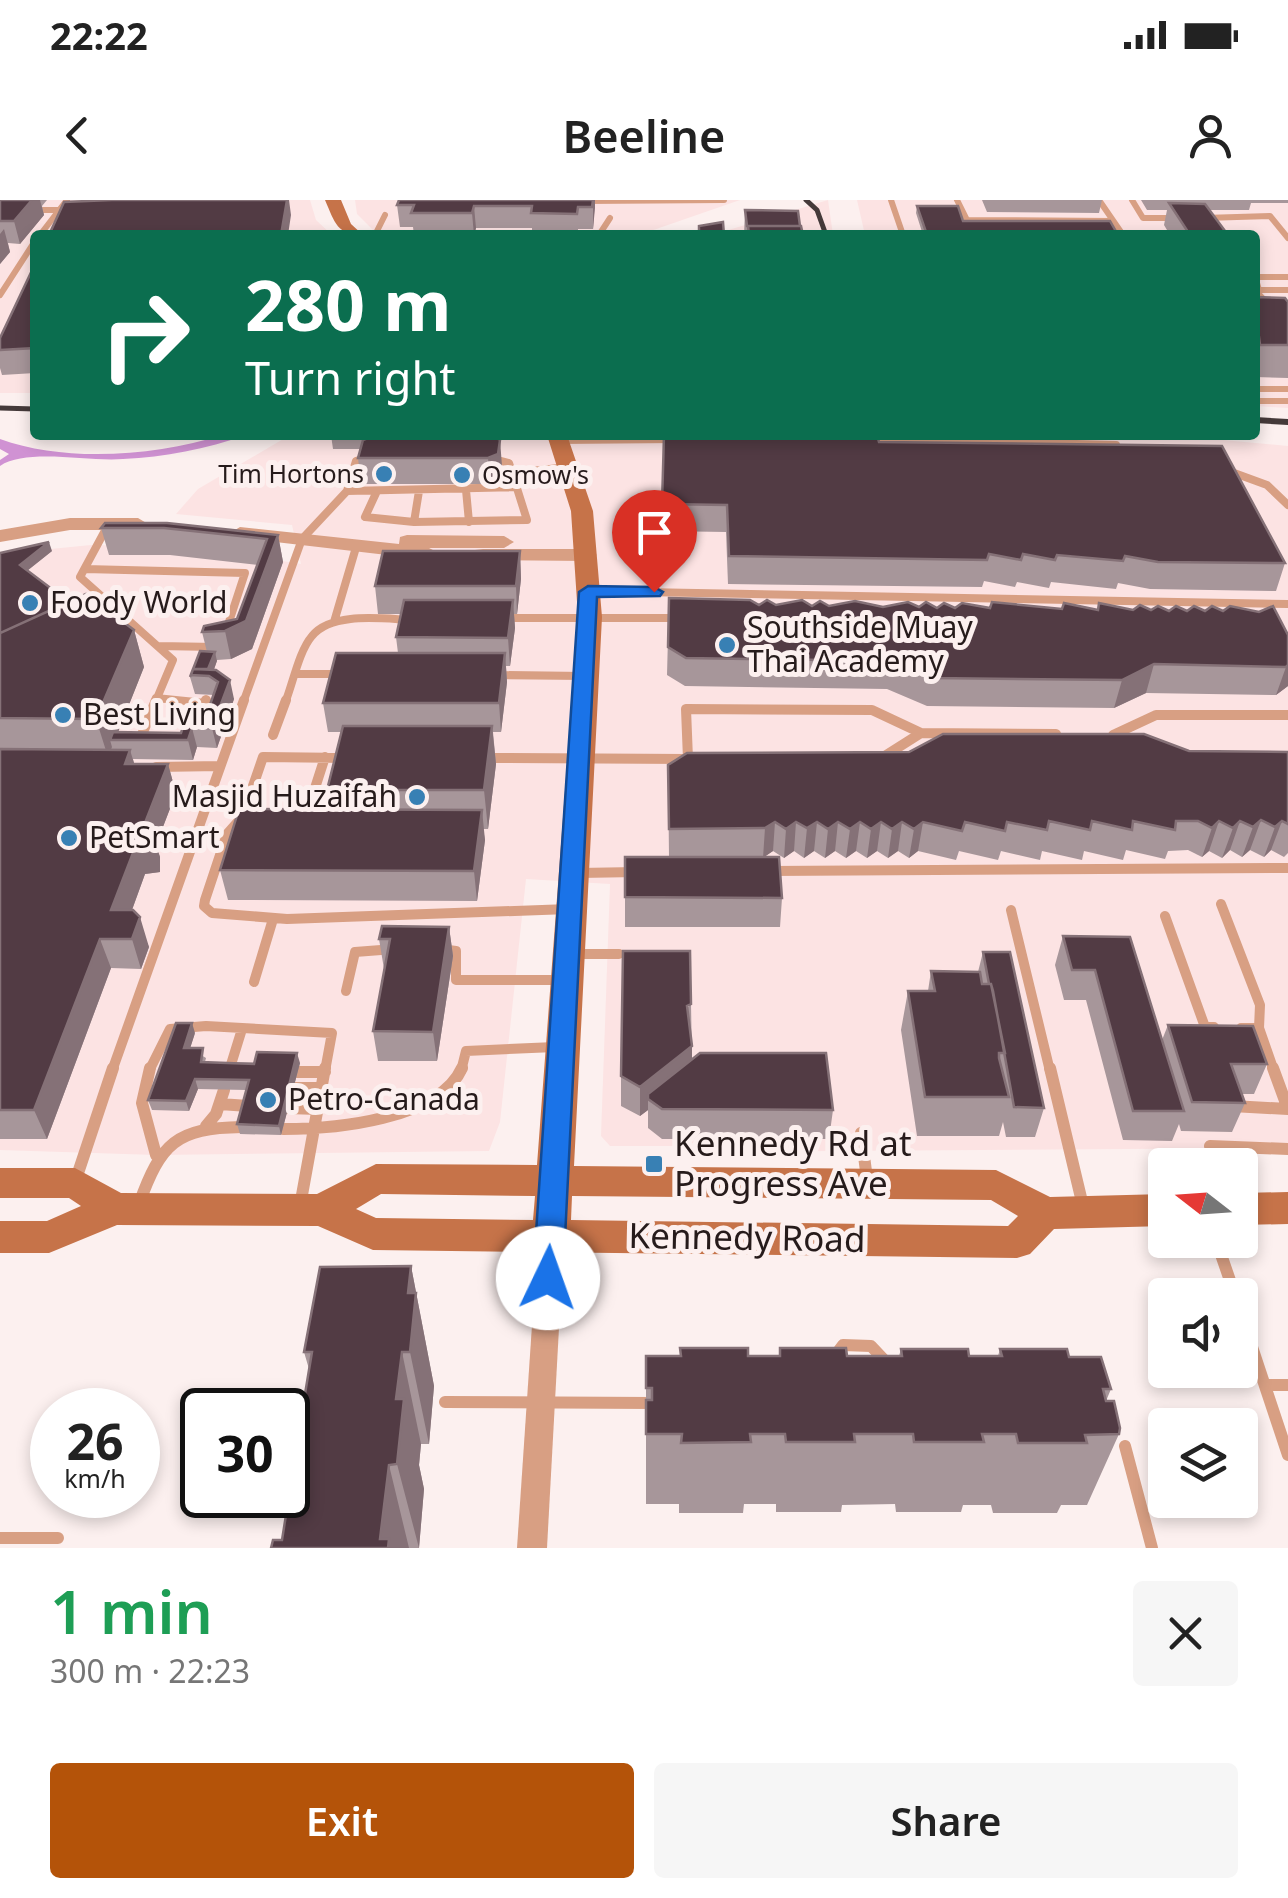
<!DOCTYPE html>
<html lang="en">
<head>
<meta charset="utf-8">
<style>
  :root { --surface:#fff; --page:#f6f6f6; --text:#222; --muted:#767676; --accent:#b45309 }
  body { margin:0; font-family:"Noto Sans",sans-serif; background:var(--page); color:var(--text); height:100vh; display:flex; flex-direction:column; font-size:38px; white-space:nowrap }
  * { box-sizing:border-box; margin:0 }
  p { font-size:32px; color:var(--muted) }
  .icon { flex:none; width:55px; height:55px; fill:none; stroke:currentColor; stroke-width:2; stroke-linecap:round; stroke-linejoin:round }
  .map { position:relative; height:1348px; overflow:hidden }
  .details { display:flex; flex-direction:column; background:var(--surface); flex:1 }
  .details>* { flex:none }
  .banner { position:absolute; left:30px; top:30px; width:1230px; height:210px; border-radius:10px; box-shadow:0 5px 15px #0003; background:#0b6e4f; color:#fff; overflow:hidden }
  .needle { width:65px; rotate:287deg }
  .controls { position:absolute; left:1148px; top:948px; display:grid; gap:20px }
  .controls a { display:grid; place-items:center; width:110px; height:110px; border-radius:10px; background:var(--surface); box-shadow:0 5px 15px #0003; font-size:50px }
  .speed { position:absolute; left:30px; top:1188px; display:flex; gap:20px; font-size:50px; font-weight:700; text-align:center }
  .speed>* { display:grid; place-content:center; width:130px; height:130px; border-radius:50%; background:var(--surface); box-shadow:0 5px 15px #0003; line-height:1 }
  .speed small { font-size:25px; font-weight:400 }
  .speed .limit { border:5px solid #111; border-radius:15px; background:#fff; color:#111 }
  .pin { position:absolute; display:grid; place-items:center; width:85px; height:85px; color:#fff; margin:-102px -42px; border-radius:50% 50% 50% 0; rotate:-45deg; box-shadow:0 0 10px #0007 }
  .pin .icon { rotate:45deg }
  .me { position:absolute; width:110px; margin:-55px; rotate:3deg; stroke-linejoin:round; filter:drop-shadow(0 0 8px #0008) }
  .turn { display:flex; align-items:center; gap:35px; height:210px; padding:0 50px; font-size:45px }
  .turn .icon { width:130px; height:130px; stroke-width:2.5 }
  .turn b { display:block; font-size:70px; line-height:85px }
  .round { display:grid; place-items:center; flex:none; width:105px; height:105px; border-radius:10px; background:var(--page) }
  .overview { display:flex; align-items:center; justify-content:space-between; height:170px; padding:0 50px }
  h1 { font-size:60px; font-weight:600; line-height:75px; color:#1e9e55 }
  .primary-button { display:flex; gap:20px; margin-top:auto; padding:20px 50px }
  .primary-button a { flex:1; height:115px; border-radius:10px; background:var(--accent); color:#fff; font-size:40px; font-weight:600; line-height:115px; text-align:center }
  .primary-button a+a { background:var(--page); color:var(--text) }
  .status { display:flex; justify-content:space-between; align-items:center; height:70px; padding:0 50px; background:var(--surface); direction:ltr }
  .status svg { height:28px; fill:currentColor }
  header { display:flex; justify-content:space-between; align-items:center; height:130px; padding:0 50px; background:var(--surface); font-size:45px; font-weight:600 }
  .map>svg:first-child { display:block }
  .built { fill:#fce3e3 }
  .water { fill:#d092d3 }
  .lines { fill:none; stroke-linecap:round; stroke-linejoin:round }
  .service-far3 { stroke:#d89f83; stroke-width:6 }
  .service-far2 { stroke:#d89f83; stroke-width:8 }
  .service-far1 { stroke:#d89f83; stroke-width:10 }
  .service { stroke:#d89f83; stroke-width:12 }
  .minor { fill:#d89f83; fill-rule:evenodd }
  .tertiary { fill:#d89f83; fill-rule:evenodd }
  .secondary { fill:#c67349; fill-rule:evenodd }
  .rail-far1 { stroke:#453a3a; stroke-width:5 }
  .rail { stroke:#453a3a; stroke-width:6 }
  .wall { fill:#a7969a }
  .shaded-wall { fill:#857177 }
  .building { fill:#523b44; stroke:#857177; stroke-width:2.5 }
  .route { fill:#1a73e8; stroke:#114b97; stroke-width:2.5 }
  .poi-dot { fill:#3880b4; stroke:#fcf0ef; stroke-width:4 }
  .labels { text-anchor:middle; stroke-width:10; stroke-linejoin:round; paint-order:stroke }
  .far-poi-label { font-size:25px; fill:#261b1b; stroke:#fcf0ef; text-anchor:end }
  .poi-label { font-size:30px; fill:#261b1b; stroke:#fcf0ef; text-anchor:start }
  .near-poi-label { font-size:35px; fill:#261b1b; stroke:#fcf0ef; text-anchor:start }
  .near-street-label { font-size:35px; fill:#261b1b; stroke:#fcf0ef }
</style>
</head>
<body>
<div class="status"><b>22:22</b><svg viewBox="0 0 49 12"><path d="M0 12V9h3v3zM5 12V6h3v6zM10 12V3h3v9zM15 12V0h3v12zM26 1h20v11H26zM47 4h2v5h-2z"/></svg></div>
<header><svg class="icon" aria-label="back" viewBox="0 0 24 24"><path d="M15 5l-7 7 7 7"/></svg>Beeline<svg class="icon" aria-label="person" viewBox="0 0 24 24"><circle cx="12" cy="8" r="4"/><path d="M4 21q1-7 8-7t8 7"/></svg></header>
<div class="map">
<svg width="1288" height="1348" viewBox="0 0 1288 1348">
  <rect width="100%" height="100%" fill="#fcf0ef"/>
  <path class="built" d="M0 0H310L316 20 332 35H35V193H0Z
    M355 0H740L639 35H378L357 14Z
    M828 0 833 35H712Z
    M857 0H1288V208L1255 206V35H865Z
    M290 235H1168L1288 246V948L675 952 674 946H610L601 936 610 684 526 679 500 922 489 951 156 955 0 950V354L91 345 196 347 301 364 292 325 176 314 198 289Z"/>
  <path class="water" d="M222 235H246C206 249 165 257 123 259 88 262 27 248 0 266V260L9 254 0 249V239C66 263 156 256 222 235Z"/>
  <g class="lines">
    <path class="service-far3" d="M891 0 903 35
      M957 0 967 20 1113 21
      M1099 0 1123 35
      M1132 0 1143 18H1177
      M585 1 724 0
      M29 10H58
      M1204 18 1270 16 1288 38
      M40 35 67 0
      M384 35 377 31 385 15
      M599 35 610 18
      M1255 76 1259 90H1288
      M1256 77H1288
      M1255 90 1271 107
      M0 95 35 41
      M1255 189H1288
      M1255 201H1288"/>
    <path class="service-far2" d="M869 239 1116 245
      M559 240 677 239
      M1226 270 1267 285 1288 305
      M513 273 568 267
      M466 290 469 322
      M347 291 356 261 368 257
      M377 291 365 317 414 322 527 320 509 263 490 258
      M414 322 419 291
      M108 325 80 377 173 460 155 503
      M85 369 245 373 226 431
      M589 391 1288 404
      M504 418H682
      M334 422 357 344
      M158 446 216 447
      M295 474H340
      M497 475 585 476
      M156 498 205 503
      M243 503 302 339 347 291 516 287
      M285 503C293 483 299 451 312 436 332 411 384 419 412 420"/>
    <path class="service-far1" d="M192 534 206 500
      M273 535 286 500
      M1113 535 1156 515H1288
      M139 542 156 500
      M485 558 688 559
      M688 559 686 509 872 510 921 533
      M880 559 921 533 1056 534
      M156 567 220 566
      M243 616 227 634 205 700 204 706 212 713 287 719 569 709
      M249 616 243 615 263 557 348 558
      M301 616H306L325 557
      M769 671 1288 668
      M579 673 637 672
      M1221 704 1260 805 1259 828
      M1011 710 1050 871
      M1165 716 1205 827H1214
      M441 749 456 751V780H564
      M575 754H619
      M254 782 273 719
      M346 791 355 752 394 749
      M1241 828H1259L1274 871
      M112 871 244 500
      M149 871 170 829 206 826 332 833 325 871
      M229 871 242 829
      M461 871 466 851 555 847"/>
    <path class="service" d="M150 868 142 903 156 955
      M1050 868 1083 1006
      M1273 868 1288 909
      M229 872 230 868
      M297 872H325
      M293 888H322
      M220 904 248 906
      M1232 906 1288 909
      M288 908 318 909
      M206 926 216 914 224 890
      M283 929C333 929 439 920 462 868
      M861 933 867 979
      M1215 965 1210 946 1288 949
      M76 979 113 868
      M139 1004C161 943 176 928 242 927
      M300 1006 325 868
      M1216 1040 1235 1095
      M1240 1111 1288 1255
      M834 1157 843 1145 871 1146 888 1164
      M1265 1185H1288
      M445 1202 654 1203
      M1125 1246 1152 1348
      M0 1338H58"/>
    <path class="minor" d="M551 1025 560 1028 564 1036 547 1348H517L538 1036 542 1028Z"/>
    <path class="tertiary" d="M70 318H138L148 324 138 330H70L0 342V330Z
      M240 327 399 344 400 337 407 335 504 336 514 342 504 348H429L441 354 430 360 233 337 230 333Z
      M483 349H586L597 355 586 361 475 360V350Z"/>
    <path class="secondary" d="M325 0H341L351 24 363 35C337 35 335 23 325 0Z
      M547 235H567L593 311 602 417 574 966 996 970 1050 997 1165 994V1026L1054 1029 1030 1054 1017 1058 373 1050 318 1026 117 1025 49 1053H0V1021H47L81 1006 69 998H0V968H75L121 993 317 994 376 964 537 965 578 417 571 311ZM381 994 535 996 533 1020 376 1018 356 1009ZM572 996 991 1000 1018 1016 1008 1026 571 1020Z
      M1288 992V1024L1240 1025V993Z"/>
    <path class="rail-far1" d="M806 0 817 10 826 35
      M0 208 35 209"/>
    <path class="rail" d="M1255 220 1288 222"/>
  </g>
  <path class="wall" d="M0 0H47L42 6 44 15 20 44 8 43 10 52 0 64Z
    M595 0 593 29H578V35H532V28H476L474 35H414L413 27H400L397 5Z
    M982 0H1102L1099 13 987 12Z
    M1141 0H1288V3H1251L1249 10H1210L1228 35H1170L1164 25 1167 10H1147Z
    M917 6 963 21 1118 35H923L916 13Z
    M745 10 803 35H744Z
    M35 64V173L2 175 0 168V138Z
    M1255 97 1288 102V178L1255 177Z
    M331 235H490L502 266 500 280 490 284H361L358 258 360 249H333Z
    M664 235 879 242 1285 363 1276 391 1150 389 1118 383 1116 389 1051 382 1049 388 1017 382 1015 387 984 381 982 387 728 384 726 332 662 331Z
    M105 323 278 335 283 362 252 449 231 459 217 460 214 470 234 499 217 548 197 547 193 560 133 559 134 564H168L176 593 156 645 160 657V672L145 674 132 710 149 747 141 769 111 768 47 939H0V353L52 351 27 371 69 402 134 430 144 467 118 532 181 533 204 522 214 495 195 494 190 477 207 452 202 432 237 419 258 365 170 355H109L101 328Z
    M520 351 521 379 517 414H514L515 428 510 466H506L507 482 501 532H493L496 564 488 629H483L485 640 477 701 228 700 220 670 331 610 327 590 341 532H328L323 503 398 453 396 437 401 414H378L375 386Z
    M669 398 776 405 1223 411 1288 435V486L1276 495 1146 493 1114 508 927 506 887 489 685 486 667 475Z
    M1189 551 1288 552V653L1284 657 1271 650 1264 657 1250 650 1242 657 1230 650 1222 658 1209 651 1202 657 1188 650 1168 651 1165 659 1126 650 1123 660 1084 651 1082 660 1042 651 1040 660 1001 651 998 660 959 651 956 660 918 651 909 658 898 651 888 658 877 651 867 658 856 651 846 658 835 651 825 658 814 651 804 658 794 651 784 658 773 651 763 657 782 698 780 727H625V657H669L668 565Z
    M449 727 453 756 437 861H378L373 831 384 769 379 739Z
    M1063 736 1162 840 1168 825 1267 864 1254 894H1242L1245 903 1232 932 1181 931 1179 924 1172 941 1123 940 1086 800H1064L1055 765Z
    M983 752 1044 908 1035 937H1006L1003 922 999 936H917L901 830 908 791H928L931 771 978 772Z
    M691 804 692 859 833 910 829 939H662L648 928V910L640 916 621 906V876Z
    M195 833 190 848 206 858 205 862 300 863 281 935 240 934 237 924 246 890 198 889 189 911 152 910 148 900Z
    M411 1066 434 1186 429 1244H421L419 1265 424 1289 419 1348H271L282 1340 292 1282 288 1270V1255L304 1200 309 1169 304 1152Z
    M780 1148 847 1156H899L901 1149 969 1156H998L1000 1149 1069 1157 1111 1189 1106 1201 1119 1234 1087 1305H1061L1057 1313H993L991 1305H963L961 1312H896L895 1304 842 1305 841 1312H776V1304H744L743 1313H679V1304H646V1156H779Z"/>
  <path class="shaded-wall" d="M32 0H40L44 15 20 44 14 21Z
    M287 0H289L291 15 288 35H281Z
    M593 0H595V8L593 29Z
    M474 6 476 28 474 35 472 13Z
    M4 29 10 52 0 64V34Z
    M500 240 502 266 500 280 490 284 488 258Z
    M278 335 283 362 252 449 231 459 225 431 246 421Z
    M49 342 52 351 23 374 20 365Z
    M520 351 521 379 517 414 516 386Z
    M513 400 515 428 510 466 508 438Z
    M134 430 144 467 115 540H110L112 547 108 557 96 519Z
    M215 452 217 461 211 477 205 476Z
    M505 453 507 482 501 532 499 503Z
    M1154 464 1146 493 1114 508 1122 480Z
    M1288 465V486L1276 495 1286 467Z
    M230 480 234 499 217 548 212 528Z
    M492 526 496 564 488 629 484 590Z
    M192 528 197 547 193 560 188 540Z
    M130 550 139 579 125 564Z
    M168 564 176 593 156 645 160 657V672L145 674 121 740 111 710Z
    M482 610 485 640 477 701 474 671Z
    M1261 620 1250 650 1242 657 1253 627Z
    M1219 621 1209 651 1202 657 1212 628Z
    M1240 621 1230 650 1222 658 1233 628Z
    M1282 621 1271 650 1264 657 1275 627Z
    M775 622 773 651 763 658 765 628Z
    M796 622 794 651 784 658 786 629Z
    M817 622 814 651 804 658 807 628Z
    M838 622 835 651 825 658 828 629Z
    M860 622 856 651 846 658 850 629Z
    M881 622 877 651 867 658 871 629Z
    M902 622 898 651 888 658 892 629Z
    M923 622 918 651 909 658 914 629Z
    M140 717 149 747 141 769 132 739Z
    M449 727 453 756 437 861 433 832Z
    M100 739 111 768 47 939 34 910Z
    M192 823 195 833 187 858 184 848Z
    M692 846V876L648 899V910L640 916V887Z
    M297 853 300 863 281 935 279 926Z
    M195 879 198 889 189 911 186 901Z
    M411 1066 434 1186 429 1244 410 1152 408 1093Z
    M402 1152 421 1244 419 1265 424 1289 419 1348 397 1264 396 1199Z
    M389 1265 409 1348H382L380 1339Z"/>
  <path class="building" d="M0 0H32L14 21H0Z
    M112 0H287L281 35H49L64 2Z
    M399 0H593L592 7H578L577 14 531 13 532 6H474L472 13H411L414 5H397Z
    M1169 3 1205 4 1228 35H1190Z
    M917 6H958L963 21H1110L1118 35H927Z
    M745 10 798 11 800 26H747Z
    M723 22 724 35H699V26Z
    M748 26H801L803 35H749Z
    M35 64V148L0 150V138Z
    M1255 97 1285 98 1288 102V145H1260L1259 137H1255Z
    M664 235H877L879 242 1222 246 1285 363 1158 362 1125 356 1123 361 1057 355 1055 360 1023 354 1021 360 989 354 987 360 729 356 727 305 662 304Z
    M373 236H492L500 240 498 254 488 258H358L363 240Z
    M105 323H167L278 335 246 421 225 431 202 432 204 426 237 419 267 339 164 328H101Z
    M49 342 20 365 69 402 0 433V353Z
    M383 351H520L516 386H375Z
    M86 394 134 430 96 519 0 518V433Z
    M669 398 750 400 759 405 767 400 776 405 802 400 812 406 820 401 829 406 855 401 883 407 908 402 919 407 926 402 937 408 944 403 955 408 962 403 990 408 992 402 1062 409 1064 403 1098 410 1099 403 1133 410 1140 405 1151 410 1158 406 1169 411 1176 406 1187 411 1194 406 1205 411 1212 406 1223 411 1230 406 1259 412 1273 406 1288 435V465L1286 467 1154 464 1122 480 932 478 891 461 686 458 668 447Z
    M404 400H513L508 438 396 437Z
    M200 451 215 452 208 469H193L190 477Z
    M336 453H505L499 503H323Z
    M193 469 216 470 230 480 212 528H192L188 540H110L113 532 181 533 185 521 204 522 218 482 209 476 191 475Z
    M343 526H492L484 590H327Z
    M943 534H1144L1189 551 1288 552V624L1282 621 1275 627 1261 620 1253 627 1240 621 1233 628 1219 621 1212 628 1198 621H1176L1175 630 1133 621 1132 630 1092 621 1090 630 1049 621 1047 630 1007 622 1005 631 965 622 962 631 923 622 914 629 902 622 892 629 881 622 871 629 860 622 850 629 838 622 828 629 817 622 807 628 796 622 786 629 775 622 765 628 669 629 668 565 687 553 909 552Z
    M0 549 130 550 125 564H168L143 628H151V642L136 645 111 710H133L140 717 132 739H100L34 910H0Z
    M239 609 482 610 474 671 220 670Z
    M625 657H779L782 698 625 697Z
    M382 726 449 727 433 832 373 831 390 739H379Z
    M1063 736 1130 737 1184 911H1133L1095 770H1072Z
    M623 751H690L691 804 687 806 692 846 640 887 621 876Z
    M983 752H1010L1044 908 1014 907 993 791 991 784H989Z
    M931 771 980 772 982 784H991L1005 853H999V858L1009 897H925L908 791H935Z
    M176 823H192L184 848H203L201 862 254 864 257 852 297 853 279 926 237 924 249 880 195 879 186 901 148 900Z
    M1168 825 1253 826 1267 864H1231L1245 903 1192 902Z
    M700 853H826L833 910 662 909 648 899V894Z
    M411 1066 408 1093H416L410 1152H402L396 1199H404L397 1264 389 1265 380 1339H389L388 1348H271L273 1340H282L294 1265H288V1255L297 1200H304L312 1152H304L320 1067Z
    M680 1148H748V1156H780V1148H846L847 1156H902L901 1149H968L969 1156H1002L1000 1149H1067L1069 1157H1101L1111 1189H1103L1106 1201H1114L1120 1228 1119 1234 1085 1235 1087 1243H1018L1016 1234H982L984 1242H914L913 1234H854L855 1242H786L785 1234H750L751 1242 681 1243 682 1234H646V1200H652V1188H646V1156H681Z"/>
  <path class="route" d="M654 387 663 392 660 396 597 397 563 1078 558 1088 548 1091 538 1088 533 1078 579 392 588 386Z"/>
  <g class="poi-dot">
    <circle cx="384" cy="274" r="10"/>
    <circle cx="462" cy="275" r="10"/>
    <circle cx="30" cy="403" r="10"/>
    <circle cx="727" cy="445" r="10"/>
    <circle cx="63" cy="515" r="10"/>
    <circle cx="417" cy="597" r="10"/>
    <circle cx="69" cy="638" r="10"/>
    <circle cx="268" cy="900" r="10"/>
    <rect x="644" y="954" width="20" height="20" rx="5"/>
  </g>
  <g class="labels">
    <g class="far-poi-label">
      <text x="364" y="283">Tim Hortons</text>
      <text x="482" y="284" text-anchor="start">Osmow's</text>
    </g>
    <g class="poi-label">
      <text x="50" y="413">Foody World</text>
      <text x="747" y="438">Southside Muay<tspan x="747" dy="34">Thai Academy</tspan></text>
      <text x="83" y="525">Best Living</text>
      <text x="397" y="607" text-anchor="end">Masjid Huzaifah</text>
      <text x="89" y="648">PetSmart</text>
      <text x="288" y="910">Petro-Canada</text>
    </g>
    <g class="near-poi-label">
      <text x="674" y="956">Kennedy Rd at<tspan x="674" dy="40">Progress Ave</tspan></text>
    </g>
    <g class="near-street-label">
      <text transform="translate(747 1038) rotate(1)" y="12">Kennedy Road</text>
    </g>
  </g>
</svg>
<div class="controls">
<a><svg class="needle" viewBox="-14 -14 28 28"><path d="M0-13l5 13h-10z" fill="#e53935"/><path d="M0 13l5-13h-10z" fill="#767676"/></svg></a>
<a><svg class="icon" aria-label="sound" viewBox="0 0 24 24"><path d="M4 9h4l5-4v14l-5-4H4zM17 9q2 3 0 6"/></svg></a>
<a><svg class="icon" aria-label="layers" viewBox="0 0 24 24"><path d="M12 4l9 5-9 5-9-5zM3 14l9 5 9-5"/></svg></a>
</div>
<div class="speed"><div>26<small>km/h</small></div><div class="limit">30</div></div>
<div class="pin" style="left:654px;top:392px;background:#d93025"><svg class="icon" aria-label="arrive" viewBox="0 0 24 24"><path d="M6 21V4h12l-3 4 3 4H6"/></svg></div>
<svg class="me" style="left:548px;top:1078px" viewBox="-20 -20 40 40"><circle r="19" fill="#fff"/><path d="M0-13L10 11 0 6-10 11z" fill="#1a73e8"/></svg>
<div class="banner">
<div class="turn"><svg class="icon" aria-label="right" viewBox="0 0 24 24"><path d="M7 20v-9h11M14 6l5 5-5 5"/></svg><div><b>280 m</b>Turn right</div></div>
</div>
</div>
<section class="details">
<div class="overview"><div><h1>1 min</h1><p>300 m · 22:23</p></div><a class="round"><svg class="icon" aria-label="close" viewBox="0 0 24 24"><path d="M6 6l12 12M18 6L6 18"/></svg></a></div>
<div class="primary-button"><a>Exit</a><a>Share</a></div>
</section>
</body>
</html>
